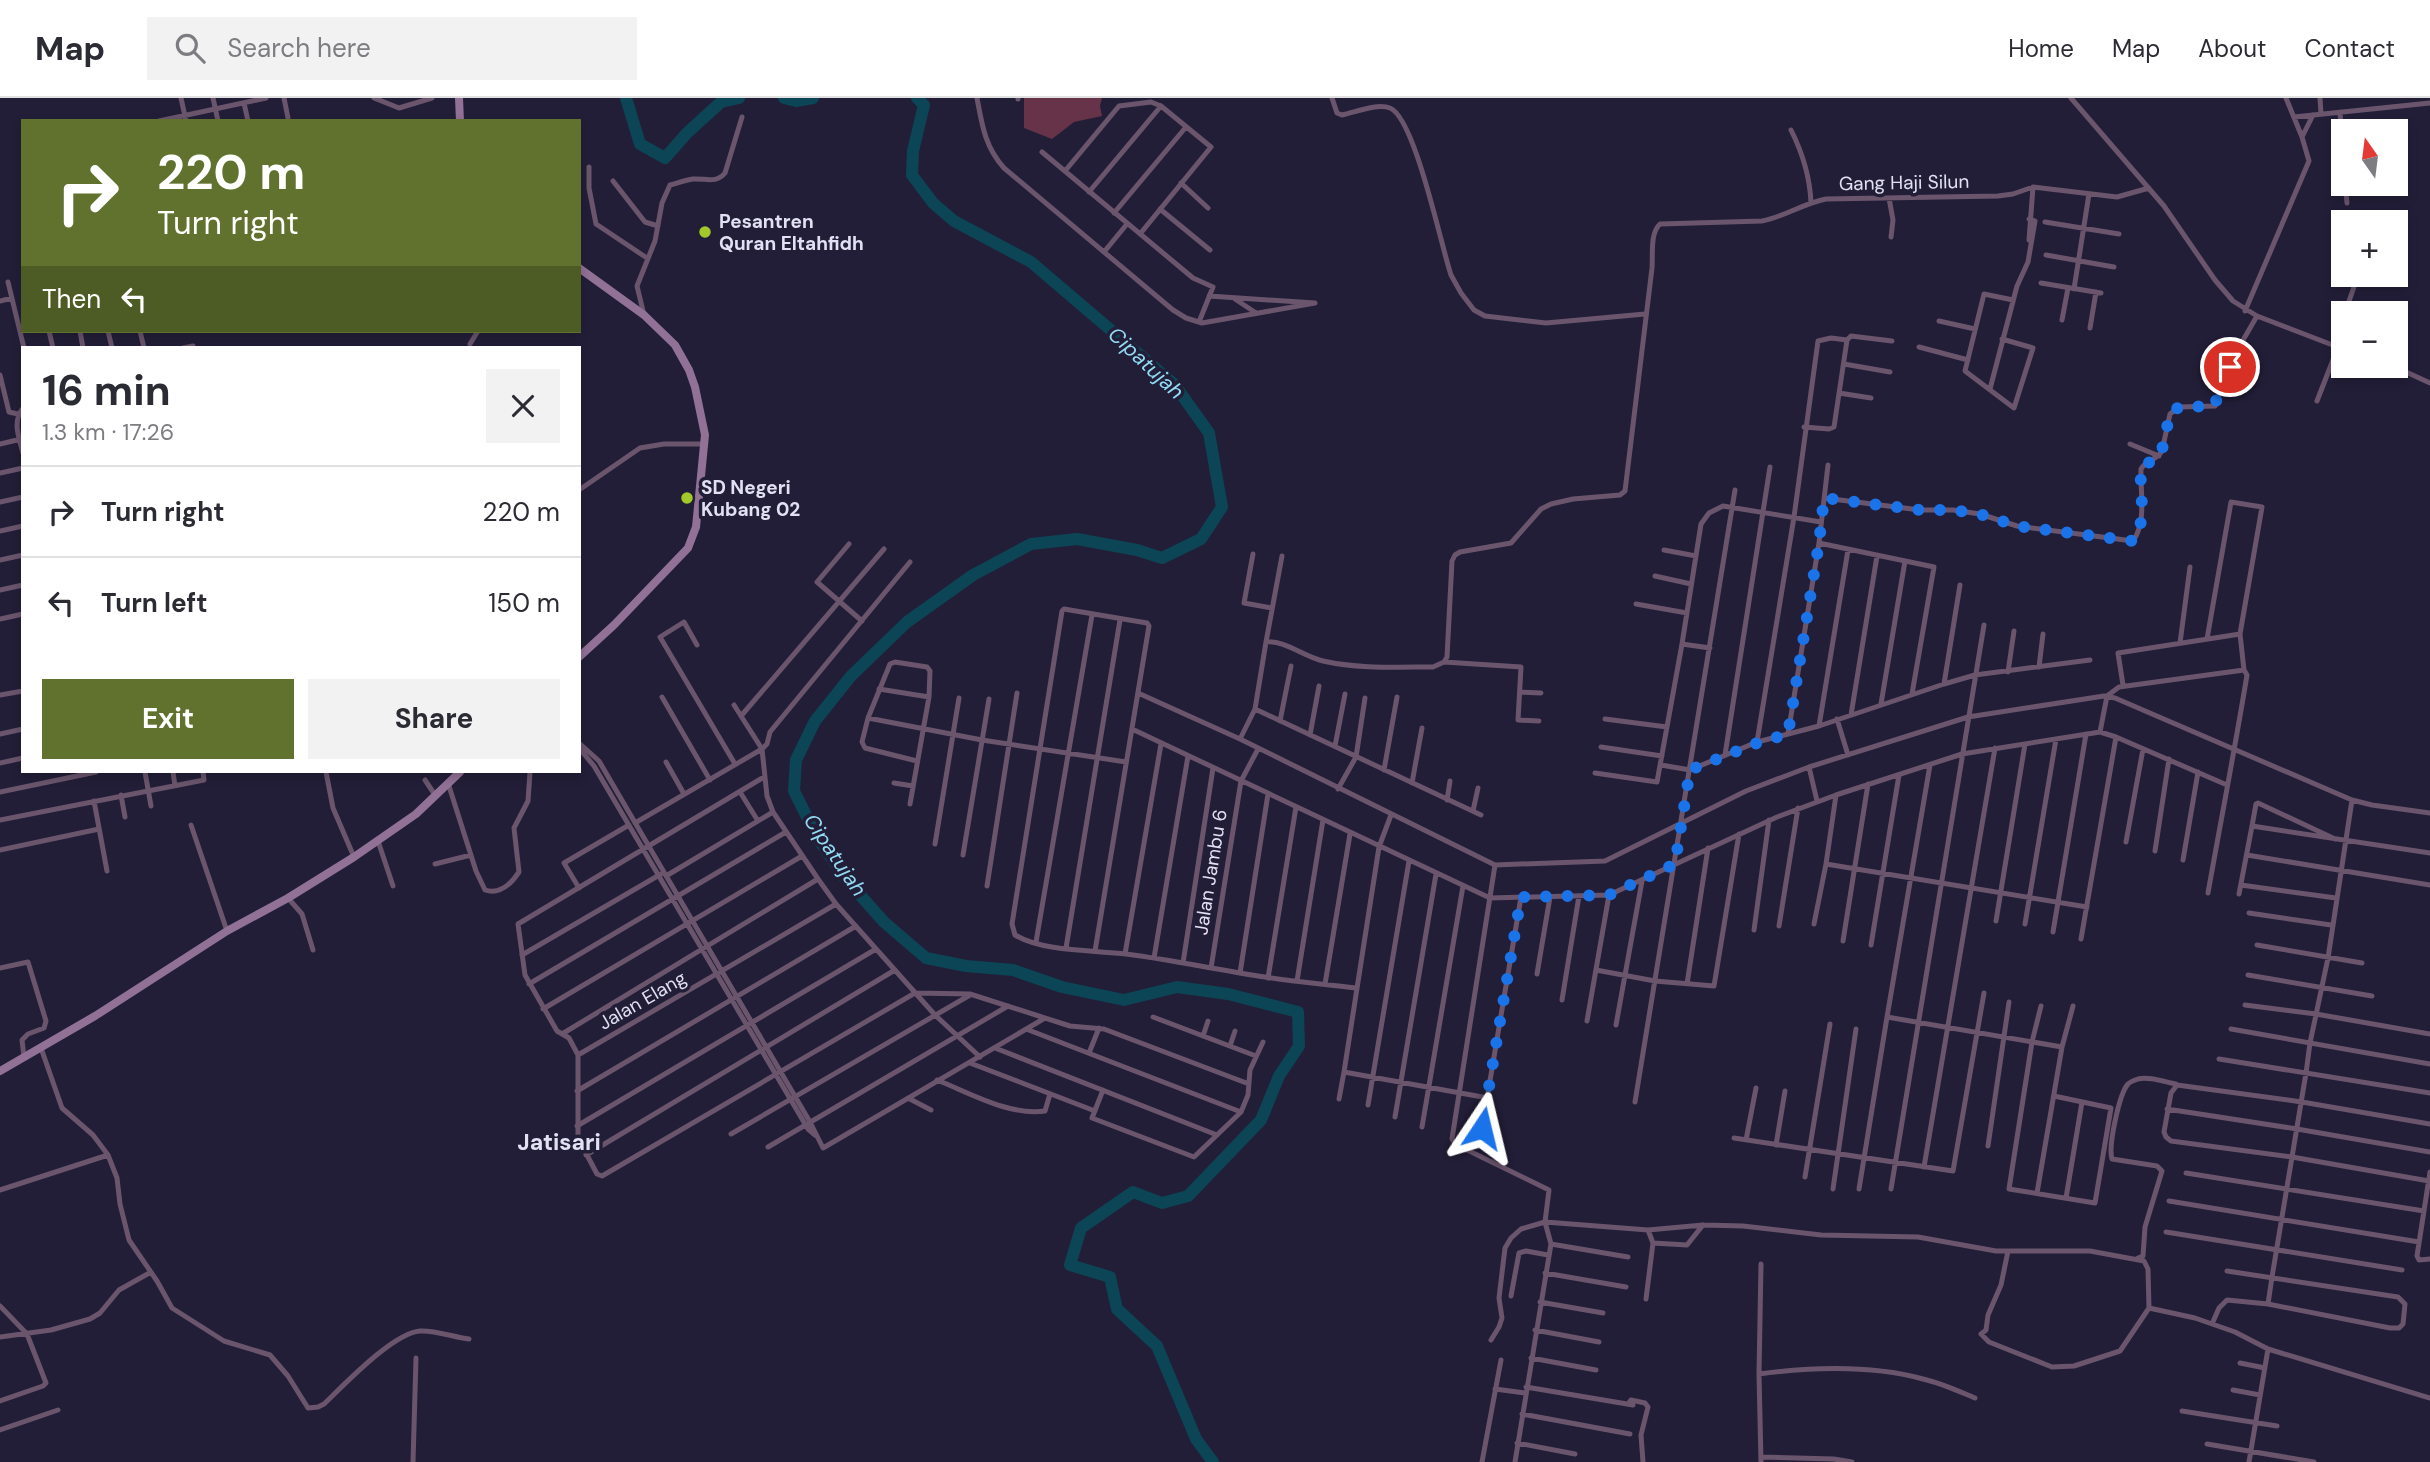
<!DOCTYPE html>
<html lang="en">
<head>
<meta charset="utf-8">
<style>
  :root { --surface:#fff; --page:#f2f2f3; --text:#2b2b33; --muted:#7c7c81; --line:#e1e1e2; --accent:#61722e }
  body { margin:0; font-family:"DM Sans",sans-serif; background:var(--page); color:var(--text); height:100vh; display:flex; flex-direction:column; font-size:26px; white-space:nowrap }
  * { box-sizing:border-box; margin:0 }
  p { font-size:23px; color:var(--muted) }
  .icon { flex:none; width:38px; height:38px; fill:none; stroke:currentColor; stroke-width:2; stroke-linecap:round; stroke-linejoin:round }
  .map { position:relative; flex:1; overflow:hidden }
  .sheet { position:absolute; left:21px; top:248px; width:560px; height:427px; display:flex; flex-direction:column; background:var(--surface); border-radius:0px; box-shadow:0 4px 10px #0003 }
  .sheet>* { flex:none }
  .top-card { position:absolute; left:21px; top:21px; width:560px; height:214px; border-radius:0px; box-shadow:0 4px 10px #0003; background:#61722e; color:#fff; overflow:hidden }
  .needle { width:46px; rotate:346deg }
  .tools { position:absolute; left:2331px; top:21px; display:grid; gap:14px }
  .tools a { display:grid; place-items:center; width:77px; height:77px; border-radius:0px; background:var(--surface); box-shadow:0 4px 10px #0003; font-size:35px }
  .pin { position:absolute; display:grid; place-items:center; width:60px; height:60px; color:#fff; margin:-30px; border:4px solid #fff; border-radius:50%; box-shadow:0 2px 7px #0007 }
  .me { position:absolute; width:77px; margin:-38px; rotate:10deg; stroke-linejoin:round; filter:drop-shadow(0 0 5px #0008) }
  .turn { display:flex; align-items:center; gap:24px; height:147px; padding:0 21px; font-size:32px }
  .turn .icon { width:91px; height:91px; stroke-width:2.5 }
  .turn b { display:block; font-size:49px; line-height:60px }
  .then { display:flex; align-items:center; height:66px; padding:0 21px; background:#0003; gap:14px; font-size:26px }
  .round { display:grid; place-items:center; flex:none; width:74px; height:74px; border-radius:0px; background:var(--page) }
  .headline { display:flex; align-items:center; justify-content:space-between; height:119px; padding:0 21px }
  h1 { font-size:42px; font-weight:700; line-height:52px }
  .button { display:flex; gap:14px; margin-top:auto; padding:14px 21px }
  .button a { flex:1; height:80px; border-radius:0px; background:var(--accent); color:#fff; font-size:28px; font-weight:700; line-height:80px; text-align:center }
  .button a+a { background:var(--page); color:var(--text) }
  ul { padding:0; list-style:none }
  li { display:flex; align-items:center; gap:21px; height:91px; padding:0 21px; border-top:2px solid var(--line) }
  li div { flex:1 }
  li b { display:block; font-size:26px }
  li em { font-style:normal }
  header { display:flex; align-items:center; gap:42px; box-sizing:border-box; height:98px; padding:0 35px; background:var(--surface); border-bottom:2px solid var(--line) }
  header strong { font-size:33px }
  nav { display:flex; gap:38px; margin-inline-start:auto; font-size:24px }
  .search { width:490px; height:63px; background:var(--page); display:flex; align-items:center; gap:18px; box-sizing:border-box; padding:0 24px; border-radius:0px; color:var(--muted); font-size:26px }
  .map>svg:first-child { display:block }
  .green { fill:#663348 }
  .lines { fill:none; stroke-linecap:round; stroke-linejoin:round }
  .river { stroke:#0c4555; stroke-width:12 }
  .street { stroke:#6a556d; stroke-width:5 }
  .secondary { stroke:#927197; stroke-width:8 }
  .route { stroke:#1a73e8; stroke-width:12; stroke-dasharray:0 21.6 }
  .poi-dot { fill:#a2c929; stroke:#221e38; stroke-width:2.5 }
  .labels { text-anchor:middle; stroke-width:7; stroke-linejoin:round; paint-order:stroke }
  .street-label { font-size:19px; fill:#e2e1f3; stroke:#221e38 }
  .poi-label { font-size:19px; font-weight:bold; fill:#e2e1f3; stroke:#221e38; text-anchor:start }
  .water-label { font-size:21px; font-style:italic; fill:#92daf3; stroke:#221e38 }
  .quarter-label { font-size:23px; font-weight:bold; fill:#e2e1f3; stroke:#221e38 }
</style>
</head>
<body>
<header>
<strong>Map</strong>
<div class="search"><svg class="icon" aria-label="search" viewBox="0 0 24 24"><circle cx="10" cy="10" r="6"/><path d="M15 15l6 6"/></svg>Search here</div>
<nav><a>Home</a><a>Map</a><a>About</a><a>Contact</a></nav>
</header>
<div class="map">
<svg width="2430" height="1364" viewBox="0 0 2430 1364">
  <rect width="100%" height="100%" fill="#221e38"/>
  <path class="green" d="M1024 0H1102L1100 8 1102 18 1074 24 1052 41 1024 30Z"/>
  <g class="lines">
    <path class="river" d="M626 0 640 46 665 60 687 35 721 4 739 0
      M784 0 796 3 813 0
      M917 0 924 7 913 53 912 77 933 105 954 123 1031 164 1174 286 1209 335 1222 409 1201 441 1162 460 1137 452 1077 441 1031 446 973 477 907 524 851 578 815 623 796 662 794 693 817 739 845 780 884 824 926 860 966 868 1013 872 1062 889 1124 902 1177 889 1228 896 1298 914 1299 948 1279 978 1261 1022 1188 1098 1162 1105 1133 1094 1081 1130 1070 1167 1110 1179 1117 1211 1157 1248 1196 1341 1213 1364"/>
    <path class="street" d="M181 0 186 23
      M213 0 218 23
      M284 0 288 20
      M374 0 399 10 432 0
      M977 0C982 27 985 49 1004 70L1173 212 1186 220 1202 225 1315 205 1209 198
      M1018 0V1
      M1332 0 1337 15 1342 17C1356 14 1377 5 1390 10 1415 20 1441 148 1451 177L1461 195 1474 212 1485 218 1546 225 1645 216
      M2071 0 2164 108 2215 182 2233 203 2257 218 2343 251
      M2320 0 2321 16
      M244 5 248 23
      M2340 14 2343 59
      M2294 19 2430 5
      M159 23 266 0
      M1791 32C1802 54 1810 79 1811 105
      M2302 39 2313 17
      M1042 54 1193 180 1213 189 1199 224
      M589 69V90L596 126 647 160
      M1065 73 1119 8 1151 4 1161 8 1211 49 1140 136
      M613 83 645 124 658 128
      M1181 85 1208 110
      M2345 86 2347 105
      M1089 94 1161 8
      M1889 100 1893 122 1891 139
      M1160 111 1210 152
      M1114 115 1186 29
      M2045 124 2119 136
      M2029 142 2033 89
      M1104 154 1127 126
      M2046 157 2114 169
      M8 184 24 250
      M2041 185 2101 195
      M2074 191 2089 96
      M1235 201 1256 215
      M0 203 12 200
      M2245 213 2309 63 2302 39 2286 0
      M2345 215 2358 177
      M644 217 637 188 655 143 662 105 670 87C678 85 685 82 693 81 705 80 716 86 725 75L742 19
      M2062 222 2068 190
      M1939 223 1975 231
      M2090 230 2096 194
      M49 233 53 250
      M80 233 83 250
      M108 233 112 250
      M140 233 144 250
      M2002 241 2033 250 2014 310 1965 273 1984 196 2013 202
      M470 246 478 233
      M1919 249 1968 262
      M183 250 193 248
      M1844 266 1890 274
      M2393 268 2430 285
      M0 277 9 314 18 316
      M1990 291 2017 188 2028 164 2035 123 2029 121
      M1839 295 1871 300
      M2317 303 2338 249 2343 223
      M23 310C12 323 19 340 23 355
      M1804 329 1829 331 1834 329 1847 242
      M0 346 21 341
      M2130 346 2159 358
      M0 375 23 370
      M579 392 640 350 664 346H705
      M1824 400 1920 412H1953L1980 416 2017 428 2133 443C2147 424 2140 393 2141 371 2146 362 2157 362 2162 353L2170 316 2179 309 2215 308 2235 256 2257 218
      M0 404 23 399
      M0 433 23 428
      M1819 445 1934 469 1912 596
      M849 446 817 484 862 523
      M1664 452 1696 458
      M1253 456 1244 505 1272 510
      M0 462 23 457
      M1655 478 1691 486
      M0 492 23 487
      M1636 506 1687 515
      M0 521 23 516
      M2207 541 2231 404 2262 409 2240 536 2244 572
      M1266 544 1282 458
      M2180 545 2190 469
      M1682 546 1701 426 1709 415 1723 408 1821 424
      M697 547 684 524 660 539 735 666
      M1444 564 1447 559 1452 463 1455 457 1460 454 1511 445 1541 411 1551 406 1573 401 1620 397 1625 393 1652 170C1653 156 1650 135 1660 126L1762 123C1784 119 1804 105 1826 101L1998 98 2013 96 2033 89 2117 99 2149 90
      M2039 569 2043 536
      M2008 574 2014 533
      M1944 586 1960 487
      M2123 587 2118 555 2240 536
      M879 591 929 599 910 706
      M1520 594 1541 595
      M1138 595 1240 641 1495 767 1605 763 1746 693 1809 669 1968 619 2104 598 2115 600 2352 702 2372 707 2430 715
      M0 597 23 593
      M662 599 710 682
      M1881 606 1905 463
      M734 607 762 651 767 698 773 714 818 781 836 806 935 917 980 959
      M1255 611 1481 717
      M1851 617 1877 458
      M741 618 884 451
      M868 620 982 642 1126 664
      M1605 621 1667 629
      M1837 621 1848 657
      M1280 623 1291 568
      M1819 628 1848 452
      M1132 631 1490 800 1609 797 1777 719 1836 697 1962 656 2100 634 2107 598 2119 589 2244 572 2247 577C2235 650 2221 722 2208 795
      M2100 634 2116 639 2227 687
      M0 636 23 631
      M1788 636 1819 445 1828 367
      M1310 637 1319 588
      M1240 641 1255 611 1266 544C1285 542 1304 559 1323 563 1358 571 1397 569 1433 569L1444 564 1521 569 1518 622 1539 623
      M1757 644 1794 419 1818 243 1831 240 1847 242 1851 238 1892 243
      M579 645 599 663 810 1024 823 1050 1045 920
      M1335 648 1345 596
      M1601 649 1662 658
      M579 650 594 668 808 1031 815 1037
      M1725 657 1770 369
      M917 663 865 650 862 644 868 620 890 566 895 564 927 569 930 573 929 599
      M666 664 684 696
      M0 665 23 660
      M1661 667 1690 672 1757 644 1819 628 1944 586 1975 577 2090 562
      M1930 667 1887 919 2062 949 2037 1095
      M1809 669 1817 703
      M1384 672 1397 599
      M145 674 151 708
      M173 674 175 688
      M326 674 333 710 354 759
      M1595 675 1657 684 1682 546 1710 550
      M764 679 518 826 525 877 557 933 569 940 578 957V1040L597 1076 602 1078 915 895 970 896 1070 928 1104 931 1249 986
      M425 682 435 697
      M448 685 476 773 485 792C500 797 511 786 519 774L514 730 528 703 530 674
      M894 685 913 688
      M1412 685 1422 630
      M1338 691 1356 659 1365 600
      M0 694 96 674
      M740 694 758 723
      M121 697 125 719
      M1447 702 1450 683
      M94 703 107 773
      M1473 713 1478 690
      M1391 717 1379 749 1344 974 1488 1000
      M0 722 204 682 203 674
      M635 725 762 651 767 646 770 634 910 464
      M191 727 227 833
      M2335 741 2258 705 2256 706 2252 728 2430 755
      M378 743 393 788
      M2126 744 2143 651
      M935 746 959 600
      M0 752 99 731
      M2155 753 2169 661
      M963 757 989 601
      M2247 757 2430 787
      M2183 762 2198 674
      M435 766 471 757
      M1826 766 2087 809
      M1495 767 1452 1041 1455 1046 1549 1092 1545 1124 1551 1146 1515 1364
      M666 778 773 714
      M2241 787 2336 800
      M987 788 1017 595
      M579 790 564 765 629 727
      M2239 796 2252 728
      M288 800 302 816 313 852
      M2249 815 2331 827
      M1996 823 2025 646
      M1814 826 1826 766 1836 697
      M2025 826 2056 641
      M1779 828 1798 710
      M1754 832 1769 722
      M2053 834 2086 636
      M2081 841 2116 639
      M1843 843 1868 686
      M1036 844 1092 517
      M1871 847 1899 677
      M2257 847 2362 865
      M1066 850 1120 522
      M1095 853 1149 528 1147 525 1064 511 1062 513 1012 826 1015 837C1043 854 1094 852 1126 856 1173 862 1218 872 1265 879 1295 884 1325 886 1356 890
      M1125 856 1161 646
      M522 857 661 776
      M1154 860 1188 658
      M1183 865 1213 670
      M0 870 28 864 46 923 44 930 28 936 22 942 24 959
      M1211 870 1241 683 1258 651
      M1596 872 1655 883 1714 888 1739 736
      M1240 875 1268 696
      M1537 876 1550 799
      M2248 877 2372 898
      M1268 880 1296 709
      M1297 883 1323 722
      M529 886 786 734
      M1325 886 1350 736
      M1687 886 1708 750
      M1562 902 1579 798
      M2245 907 2316 916 2430 936
      M2041 908 2032 944 2009 1091 2095 1105 2111 1010 2054 998
      M543 911 802 758
      M1153 919 1256 958
      M1587 923 1609 797
      M1616 927 1642 783
      M1026 931 1241 1014
      M2231 931 2430 966
      M562 936 818 781
      M1203 938 1208 923
      M1230 948 1235 933
      M2062 949 2073 908
      M41 950 62 1010 93 1037 108 1057 117 1080 120 1106 129 1142 157 1183 172 1210 224 1243 270 1257 288 1278 308 1310 318 1309 324 1306C344 1287 393 1235 420 1233 435 1232 453 1239 469 1241
      M995 950 1217 1037
      M1089 955 1099 930
      M578 957 836 806
      M2219 961 2430 995
      M970 965 1095 1013
      M937 982C970 995 1009 1018 1045 1013L1050 996
      M1103 992 1092 1020 1194 1059 1241 1014 1248 997 1250 972 1263 944
      M577 993 856 828
      M908 1000 931 1012
      M1339 1001 1344 974
      M1635 1004 1735 392
      M1368 1007 1409 763
      M2167 1011 2297 1031 2430 1054
      M1395 1019 1436 776
      M577 1028 876 851
      M1422 1029 1463 788
      M1482 1030 1521 799
      M731 1036 970 897
      M1734 1040 1953 1073 1984 895
      M1746 1042 1756 990
      M1776 1047 1785 993
      M1988 1048 2009 904
      M768 1049 1008 908
      M586 1057 895 872
      M1924 1069 1995 650
      M2430 1074 2417 1158 2419 1162 2430 1161
      M2186 1075 2424 1113
      M1805 1079 1830 926
      M2429 1083 2292 1059 2171 1043 2166 1039 2164 1034 2171 995 2177 987 2302 1004 2430 1026
      M1833 1091 1856 931
      M1859 1091 1887 919
      M1891 1091 1984 527
      M0 1092 108 1057
      M2066 1100 2082 1004
      M2169 1103 2419 1144
      M2166 1134 2402 1172
      M1653 1145 1687 1147 1703 1127
      M1551 1146 1628 1159
      M2138 1160 2143 1158 2145 1129 2162 1073 2157 1068 2112 1061C2108 1049 2119 996 2128 986 2130 984 2135 982 2138 981 2149 978 2165 984 2176 986
      M2227 1173 2398 1199 2405 1206 2403 1226 2399 1230H2390L2268 1206 2272 1179 2306 975 2310 945 2328 860 2352 702
      M1545 1175 1626 1189
      M1511 1198 1519 1155 1526 1153 1548 1157
      M1646 1201 1653 1145 1648 1132
      M1540 1204 1603 1215
      M0 1208 27 1236 46 1285 43 1288 0 1303
      M2149 1210 2195 1220 2235 1234 2268 1251 2430 1300
      M2212 1226 2219 1210 2227 1202 2268 1206
      M1535 1232 1599 1244
      M0 1239 51 1232 90 1221 100 1215 119 1192 151 1174
      M1491 1242 1499 1229 1502 1220 1499 1200 1505 1150 1511 1140 1521 1131 1545 1124 1648 1132 1703 1127 1743 1128 1821 1137 1918 1139 1996 1153H2090L2144 1163 2148 1171 2149 1210 2120 1253 2074 1268 2052 1269 1989 1244 1981 1236 1986 1232 1988 1217 2001 1187 2008 1153
      M1531 1260 1596 1272
      M2240 1265 2265 1270
      M1759 1276C1812 1269 1872 1267 1923 1281 1941 1285 1958 1293 1975 1300
      M1526 1289 1633 1307
      M1495 1291 1525 1295
      M2233 1292 2260 1297
      M1628 1306 1631 1302 1645 1305 1648 1309 1641 1337 1643 1364
      M2182 1313 2277 1328
      M1522 1316 1630 1336
      M0 1332 58 1312
      M1517 1345 1575 1356
      M2207 1346 2314 1364
      M1761 1359 1834 1361 1852 1364
      M413 1364 416 1260
      M1482 1364 1501 1262
      M1761 1364 1759 1276 1761 1166
      M2249 1364 2268 1251"/>
    <path class="secondary" d="M459 0 460 23
      M579 170 644 217 675 247 689 272 695 289 705 337 696 429 688 450 614 527 579 559
      M0 973 95 918 227 833 288 800 354 759 416 716 460 674"/>
  </g>
  <g class="lines">
    <path class="route" d="M1482 1030 1521 799 1609 797 1675 766 1690 672 1757 645 1788 636 1819 445 1824 400 1920 412H1953L1980 416 2017 428 2133 443C2148 424 2139 393 2141 370L2161 356 2170 316 2179 309 2214 308 2230 269"/>
  </g>
  <g class="poi-dot">
    <circle cx="705" cy="134" r="7"/>
    <circle cx="687" cy="400" r="7"/>
  </g>
  <g class="labels">
    <g class="street-label">
      <text transform="translate(1904 84) rotate(-1)" y="7">Gang Haji Silun</text>
      <text transform="translate(1210 774) rotate(-81)" y="7">Jalan Jambu 6</text>
      <text transform="translate(642 902) rotate(-30)" y="7">Jalan Elang</text>
    </g>
    <g class="poi-label">
      <text x="719" y="130">Pesantren<tspan x="719" dy="22">Quran Eltahfidh</tspan></text>
      <text x="701" y="396">SD Negeri<tspan x="701" dy="22">Kubang 02</tspan></text>
    </g>
    <g class="water-label">
      <text transform="translate(1146 265) rotate(43)" y="7">Cipatujah</text>
      <text transform="translate(835 757) rotate(56)" y="7">Cipatujah</text>
    </g>
    <g class="quarter-label">
      <text x="559" y="1052">Jatisari</text>
    </g>
  </g>
</svg>
<div class="tools">
<a><svg class="needle" viewBox="-14 -14 28 28"><path d="M0-13l5 13h-10z" fill="#e53935"/><path d="M0 13l5-13h-10z" fill="#7c7c81"/></svg></a>
<a>+</a>
<a>−</a>
</div>
<div class="pin" style="left:2230px;top:269px;background:#d93025"><svg class="icon" aria-label="arrive" viewBox="0 0 24 24"><path d="M6 21V4h12l-3 4 3 4H6"/></svg></div>
<svg class="me" style="left:1482px;top:1030px" viewBox="-20 -20 40 40"><path d="M0-17L14 15 0 8-14 15z" fill="#1a73e8" stroke="#fff" stroke-width="4"/></svg>
<div class="top-card">
<div class="turn"><svg class="icon" aria-label="right" viewBox="0 0 24 24"><path d="M7 20v-9h11M14 6l5 5-5 5"/></svg><div><b>220 m</b>Turn right</div></div>
<div class="then">Then<svg class="icon" aria-label="left" viewBox="0 0 24 24"><path d="M17 20v-9H6M10 6l-5 5 5 5"/></svg></div>
</div>
<section class="sheet">
<div class="headline"><div><h1>16 min</h1><p>1.3 km · 17:26</p></div><a class="round"><svg class="icon" aria-label="close" viewBox="0 0 24 24"><path d="M6 6l12 12M18 6L6 18"/></svg></a></div>
<ul>
<li><svg class="icon" aria-label="right" viewBox="0 0 24 24"><path d="M7 20v-9h11M14 6l5 5-5 5"/></svg><div><b>Turn right</b></div><em>220 m</em></li>
<li><svg class="icon" aria-label="left" viewBox="0 0 24 24"><path d="M17 20v-9H6M10 6l-5 5 5 5"/></svg><div><b>Turn left</b></div><em>150 m</em></li>
</ul>
<div class="button"><a>Exit</a><a>Share</a></div>
</section>
</div>
</body>
</html>
